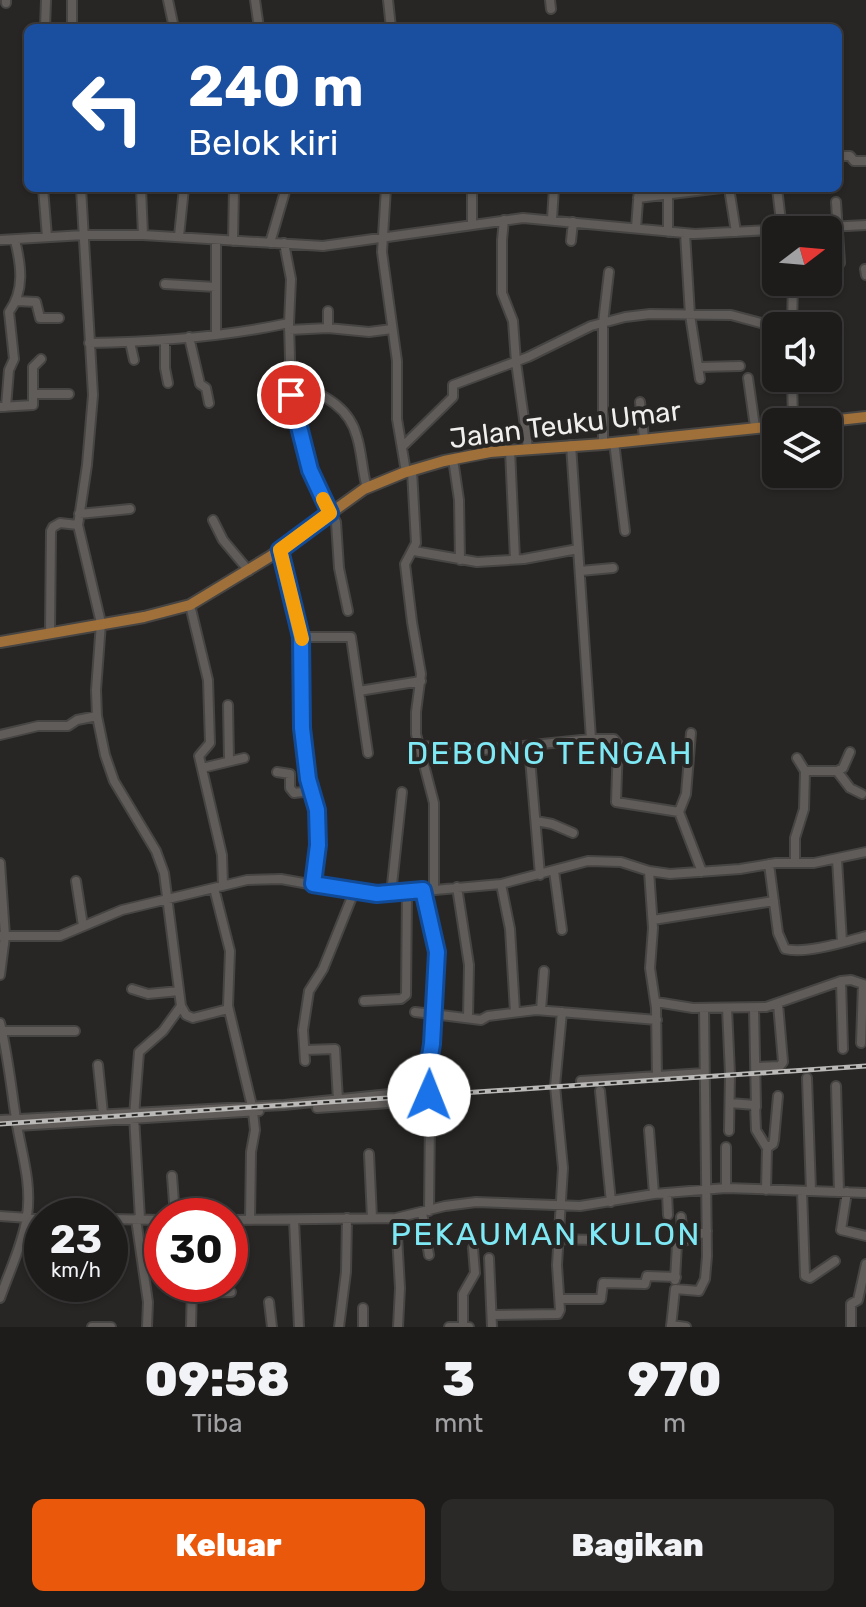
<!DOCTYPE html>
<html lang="id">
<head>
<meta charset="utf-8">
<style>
  :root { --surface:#1e1c1b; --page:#2b2928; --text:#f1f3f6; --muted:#a1a1a3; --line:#3c3a3a; --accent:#ea580c }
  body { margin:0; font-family:Rubik,sans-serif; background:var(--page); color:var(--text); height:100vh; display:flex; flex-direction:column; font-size:30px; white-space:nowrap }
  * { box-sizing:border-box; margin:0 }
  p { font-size:26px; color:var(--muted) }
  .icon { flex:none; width:44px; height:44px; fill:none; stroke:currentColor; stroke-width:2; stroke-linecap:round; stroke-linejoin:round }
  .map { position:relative; height:1327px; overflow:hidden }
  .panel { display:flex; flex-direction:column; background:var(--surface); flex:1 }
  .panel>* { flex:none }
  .top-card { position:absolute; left:24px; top:24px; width:818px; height:168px; border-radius:12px; box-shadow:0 2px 6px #0004,0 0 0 2px var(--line); background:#1a4fa0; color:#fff; overflow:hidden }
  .needle { width:52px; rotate:74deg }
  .fabs { position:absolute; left:762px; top:216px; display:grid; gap:16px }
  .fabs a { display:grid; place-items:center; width:80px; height:80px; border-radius:12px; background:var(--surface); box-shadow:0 2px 6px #0004,0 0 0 2px var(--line); font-size:40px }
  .speed { position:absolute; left:24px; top:1198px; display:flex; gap:16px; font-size:40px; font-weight:700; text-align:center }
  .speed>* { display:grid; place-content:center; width:104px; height:104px; border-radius:50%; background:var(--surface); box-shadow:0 2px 6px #0004,0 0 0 2px var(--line); line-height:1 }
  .speed small { font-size:20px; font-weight:400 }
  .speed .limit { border:12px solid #d22; background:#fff; color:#111 }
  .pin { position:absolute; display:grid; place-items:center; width:68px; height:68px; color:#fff; margin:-34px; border:4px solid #fff; border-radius:50%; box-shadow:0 2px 8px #0007 }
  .me { position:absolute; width:88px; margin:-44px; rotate:1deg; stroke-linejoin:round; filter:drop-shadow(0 0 6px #0008) }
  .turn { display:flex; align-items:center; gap:28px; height:168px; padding:0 32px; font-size:36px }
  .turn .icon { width:104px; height:104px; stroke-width:2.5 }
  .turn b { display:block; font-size:56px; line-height:68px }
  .eta { display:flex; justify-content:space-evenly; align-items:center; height:136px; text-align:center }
  .eta b { font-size:48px; font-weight:800; line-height:56px }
  .primary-button { display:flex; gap:16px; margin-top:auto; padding:16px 32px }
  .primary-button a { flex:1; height:92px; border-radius:12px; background:var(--accent); color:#fff; font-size:32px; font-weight:800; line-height:92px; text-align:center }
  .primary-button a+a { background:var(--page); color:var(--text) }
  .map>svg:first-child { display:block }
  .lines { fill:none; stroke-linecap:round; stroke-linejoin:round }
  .minor-casing { stroke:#474543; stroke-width:12 }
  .major-casing { stroke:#474543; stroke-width:14 }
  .minor { stroke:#5f5c5a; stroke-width:8 }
  .major { stroke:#a0703a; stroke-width:10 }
  .rail-casing { stroke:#bbb9b7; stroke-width:5 }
  .rail { stroke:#282624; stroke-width:2; stroke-dasharray:6; stroke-linecap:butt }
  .route-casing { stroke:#114b97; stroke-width:20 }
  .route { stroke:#1a73e8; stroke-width:14 }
  .slow { stroke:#f59e0b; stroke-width:14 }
  .labels { text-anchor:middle; stroke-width:8; stroke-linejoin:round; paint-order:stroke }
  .street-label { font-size:28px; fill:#f0efed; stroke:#282624 }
  .quarter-label { font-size:32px; letter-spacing:2px; fill:#7ee8f4; stroke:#282624 }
</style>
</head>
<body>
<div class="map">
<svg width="866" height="1327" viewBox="0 0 866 1327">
  <rect width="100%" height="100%" fill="#282624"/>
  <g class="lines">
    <defs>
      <path id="minor" d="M6 0V3
        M168 0 174 28
        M255 0 259 28
        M388 0 391 28
        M550 0 551 9
        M45 28 46 0
        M72 28V0
        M840 156H850L854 161H866
        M43 188 47 237
        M81 188 93 395 87 465 78 525 101 623 96 690 97 716 105 755 114 781 156 851 164 873 181 1006 186 1015 193 1018 228 1009
        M141 188 143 235
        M386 188 382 252 397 361V419L406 472
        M729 188 736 232
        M777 188 782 230
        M638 198 721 188
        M836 202 840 263
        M552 219 554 188
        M504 220 502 240V293L513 321 516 362 528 448
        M472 223V188
        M636 228 639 188
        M668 232V193
        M685 233 690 315 700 379
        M179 236 184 188
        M0 240 84 235H143L323 246 523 218 695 234 866 225
        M233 241 234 188
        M571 241 573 222
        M270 243 286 188
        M284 243 291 279 289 323 291 395 315 486 336 522 339 568 348 611
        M865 269 866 275
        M165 284 216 287
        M17 301 36 302 40 318H59
        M328 311V328
        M792 326 793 282
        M289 330 328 328 369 332 392 329
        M216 335V241
        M189 337 200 384 206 388 209 403
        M130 342 134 360
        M165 342V368L168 383
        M89 343C156 342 223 337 289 323
        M699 367 740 366
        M748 378 755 427
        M792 378 793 422
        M290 384C319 391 349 405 357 437 362 453 362 471 367 488
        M33 394H69
        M640 402 644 438
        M0 407 33 405V367L41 359
        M6 407 9 370 14 359 9 312C25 290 21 265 15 240
        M614 442 625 531
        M603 444V323L609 272
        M403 446 453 397V385L528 357 591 326 625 317 650 314 731 315 776 327
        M510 450 515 559
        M453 459 459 500 460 560
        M412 471 416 543 405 564 412 622 421 674 416 712V734L434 803V889
        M79 514 130 509
        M213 520 223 540 249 571
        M280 550 302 644V728L308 779 317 810 318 845 313 884
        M414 551 477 562 524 559 578 549
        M580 571 613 568
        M190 605 208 680 210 743 199 756 222 855 223 886
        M50 632 51 531 53 527 60 523 78 525
        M301 637H351L368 753
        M359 691 421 681
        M228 705 229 760
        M691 733 686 794 679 812 702 872
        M0 735 38 726H68L77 720 97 716
        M591 739H614L618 744 616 802 679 812
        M420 746 483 750 591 739 571 445
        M529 747 540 875
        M797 758 805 771
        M202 768 244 758
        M837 771 843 768 850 752
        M277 772 290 774V788L294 793 312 791
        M536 821 552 824 573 833
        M837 859 842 942
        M0 863 5 936 0 975
        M795 863V838L804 809 805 771H837L850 788 862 794
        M769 864 778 933 785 949C807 954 844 942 866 936
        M554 871 562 930
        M649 871 653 928 650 968 656 1008 657 1076
        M76 881 83 926
        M501 884 510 929 515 1012
        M457 887 469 965 468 1018
        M214 888 230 951 228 1006 252 1106
        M391 894 402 792
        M653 920 774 901
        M0 936H60L122 910 247 880 281 879 354 892 391 894 501 884 588 861 621 862 649 871 670 874 740 869 776 863H814L866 852
        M841 981 843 1049
        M132 989 148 994 179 991
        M364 1001 401 999 406 995 407 892
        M656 1002 693 1008 766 1007 841 981 851 980 866 985
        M727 1008 730 1074 729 1131
        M754 1008 756 1107
        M541 1010 544 971
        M415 1012 433 1014 436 942 423 890
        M0 1023C8 1055 11 1087 16 1119 21 1152 32 1182 27 1216 23 1243 9 1272 0 1298
        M2 1031H75
        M861 1043 863 984
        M305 1050 335 1049 338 1100
        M305 1061 303 1030 309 991 323 969 354 892
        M98 1065 103 1114
        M756 1067 780 1066 783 1062 778 1004
        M807 1078 811 1191
        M581 1081 704 1073
        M836 1086 839 1192
        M600 1091 611 1202
        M730 1103 755 1105 756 1130 767 1148 766 1190
        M317 1108 403 1102 429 1104
        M0 1120 284 1105 428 1090
        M17 1126 259 1111
        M649 1130 654 1194
        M767 1148 773 1144 774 1140 778 1096
        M369 1154 372 1218
        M172 1176 175 1216
        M726 1188V1147
        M802 1191 805 1276 810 1278 835 1261
        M847 1192 841 1230 866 1236
        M667 1193 668 1215
        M429 1211 430 1116 427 1074 433 1014 481 1020 488 1016 536 1010 657 1020
        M422 1212 429 1255
        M0 1216 42 1219
        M681 1217 683 1240
        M396 1218 400 1288 398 1327
        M110 1219 162 1220
        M136 1219 148 1302 147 1327
        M140 1219 134 1116 139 1052 163 1031 181 1006
        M230 1220 396 1218 445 1206 476 1202 580 1206 654 1194 726 1188 866 1193
        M250 1220 251 1152 255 1130 253 1112
        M294 1220 299 1327
        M558 1239 594 1240
        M489 1258 492 1327
        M675 1280 677 1244 707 1231
        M192 1293 231 1292
        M561 1299H601L603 1283 645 1284 647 1276 676 1277
        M269 1302 272 1327
        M493 1315 558 1314 560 1310 557 1265 563 1168 555 1086 562 1012
        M671 1325 686 1327
        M463 1326V1294L475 1273 473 1248
        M92 1327H111
        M191 1327 192 1284
        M339 1327 346 1272 347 1218
        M363 1327V1308
        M449 1327H469
        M671 1327 675 1289 699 1291 705 1279 707 1256 704 1008
        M851 1327V1304L858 1300 866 1264"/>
      <path id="major" d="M820 422 866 417
        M0 642 144 617 190 605 271 556 364 489 403 473 444 461 490 452 603 444 776 426"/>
    </defs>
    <use href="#minor" class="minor-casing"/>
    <use href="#major" class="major-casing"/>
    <use href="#minor" class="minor"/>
    <use href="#major" class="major"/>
    <defs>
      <path id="rail" d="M0 1124 866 1066"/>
    </defs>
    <use href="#rail" class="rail-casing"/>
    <use href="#rail" class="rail"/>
  </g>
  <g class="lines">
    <defs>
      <path id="route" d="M291 395 310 470 330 513 280 550 301 637 302 728 308 779 317 810 318 845 313 884 377 894 423 890 437 952 432 1044 427 1074 429 1095"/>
    </defs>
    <use href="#route" class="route-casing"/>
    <use href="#route" class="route"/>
    <path class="slow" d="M302 639 280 550 330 513 323 499"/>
  </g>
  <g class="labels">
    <g class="street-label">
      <text transform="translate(565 424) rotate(-7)" y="10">Jalan Teuku Umar</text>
    </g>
    <g class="quarter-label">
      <text x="550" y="764">DEBONG TENGAH</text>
      <text x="546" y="1245">PEKAUMAN KULON</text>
    </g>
  </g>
</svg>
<div class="fabs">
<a><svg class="needle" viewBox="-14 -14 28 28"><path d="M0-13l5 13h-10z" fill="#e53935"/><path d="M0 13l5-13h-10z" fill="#a1a1a3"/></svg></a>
<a><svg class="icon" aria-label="sound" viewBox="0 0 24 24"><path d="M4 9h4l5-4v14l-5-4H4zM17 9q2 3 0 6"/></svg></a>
<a><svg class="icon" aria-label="layers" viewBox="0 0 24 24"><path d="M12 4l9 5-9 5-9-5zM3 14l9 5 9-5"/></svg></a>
</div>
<div class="speed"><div>23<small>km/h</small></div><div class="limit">30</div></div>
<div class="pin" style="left:291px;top:395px;background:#d93025"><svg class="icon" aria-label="arrive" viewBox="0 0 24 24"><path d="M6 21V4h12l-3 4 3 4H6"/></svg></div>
<svg class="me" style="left:429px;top:1095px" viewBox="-20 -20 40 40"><circle r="19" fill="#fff"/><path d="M0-13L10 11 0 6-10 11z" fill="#1a73e8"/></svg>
<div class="top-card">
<div class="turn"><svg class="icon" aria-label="left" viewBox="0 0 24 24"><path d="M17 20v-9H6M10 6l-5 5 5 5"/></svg><div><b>240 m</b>Belok kiri</div></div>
</div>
</div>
<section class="panel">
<div class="eta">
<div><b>09:58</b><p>Tiba</p></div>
<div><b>3</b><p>mnt</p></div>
<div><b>970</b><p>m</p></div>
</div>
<div class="primary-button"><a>Keluar</a><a>Bagikan</a></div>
</section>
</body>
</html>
